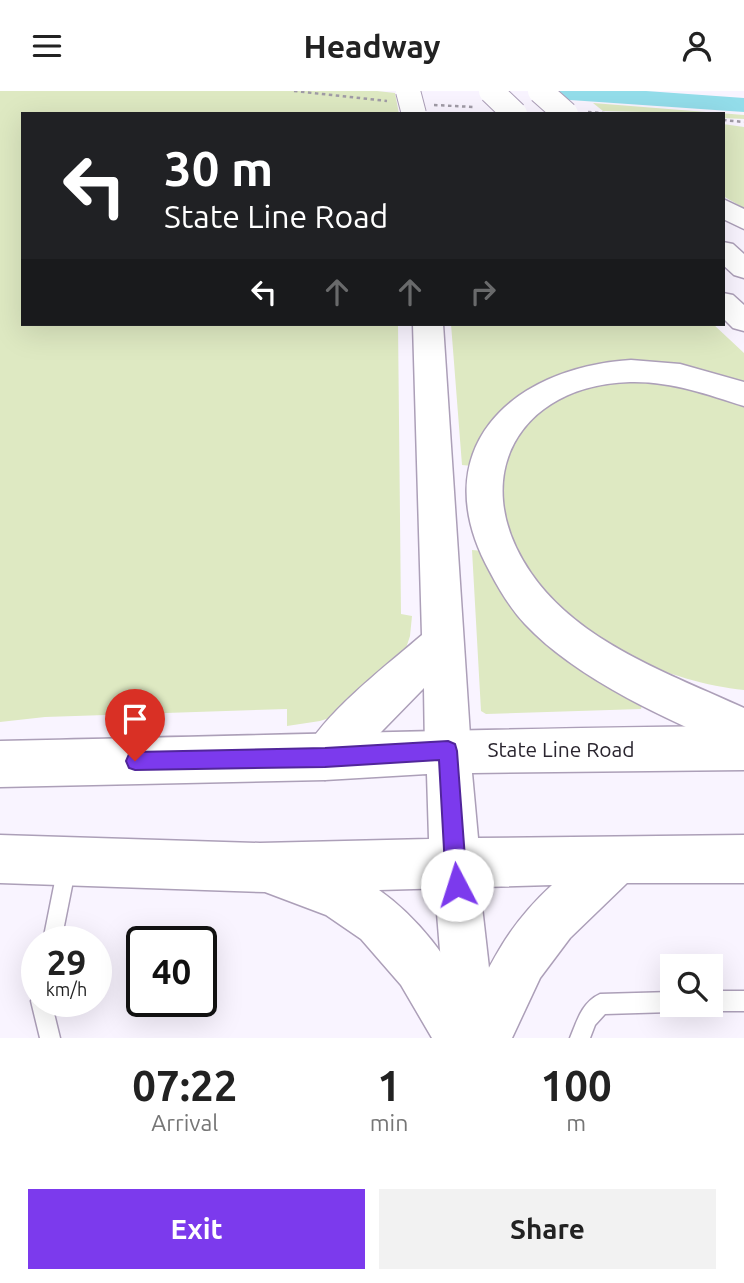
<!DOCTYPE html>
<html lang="en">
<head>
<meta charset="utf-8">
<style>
  :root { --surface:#fff; --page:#f2f2f2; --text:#222; --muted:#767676; --accent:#7c3aed }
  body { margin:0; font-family:Ubuntu,sans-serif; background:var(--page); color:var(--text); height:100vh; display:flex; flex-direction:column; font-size:26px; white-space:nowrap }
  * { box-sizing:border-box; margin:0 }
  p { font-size:23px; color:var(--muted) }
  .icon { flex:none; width:38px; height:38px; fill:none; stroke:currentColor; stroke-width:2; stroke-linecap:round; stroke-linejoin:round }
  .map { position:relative; height:947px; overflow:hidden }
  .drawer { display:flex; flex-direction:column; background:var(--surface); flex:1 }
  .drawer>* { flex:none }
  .guide { position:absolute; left:21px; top:21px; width:704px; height:214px; border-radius:0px; box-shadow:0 7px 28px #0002; background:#202124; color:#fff; overflow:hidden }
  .tools { position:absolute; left:660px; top:863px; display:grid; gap:14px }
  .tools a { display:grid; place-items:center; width:63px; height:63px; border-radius:0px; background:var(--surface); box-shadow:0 7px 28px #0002; font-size:35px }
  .speed { position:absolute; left:21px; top:835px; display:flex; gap:14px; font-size:35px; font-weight:700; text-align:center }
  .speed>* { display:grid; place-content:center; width:91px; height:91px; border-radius:50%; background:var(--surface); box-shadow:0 7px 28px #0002; line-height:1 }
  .speed small { font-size:18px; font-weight:400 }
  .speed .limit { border:4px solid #111; border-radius:10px; background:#fff; color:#111 }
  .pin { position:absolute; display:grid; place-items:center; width:60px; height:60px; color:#fff; margin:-72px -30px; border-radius:50% 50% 50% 0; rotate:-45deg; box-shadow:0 0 7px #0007 }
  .pin .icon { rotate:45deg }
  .me { position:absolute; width:77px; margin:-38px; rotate:355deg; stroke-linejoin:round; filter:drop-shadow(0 0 5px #0008) }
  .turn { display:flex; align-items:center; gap:24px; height:147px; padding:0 28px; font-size:32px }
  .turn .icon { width:91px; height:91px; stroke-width:2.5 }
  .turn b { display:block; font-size:49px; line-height:60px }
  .lanes { display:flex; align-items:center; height:66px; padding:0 28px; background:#0003; justify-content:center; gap:35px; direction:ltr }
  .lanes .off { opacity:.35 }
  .eta { display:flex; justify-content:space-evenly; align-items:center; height:119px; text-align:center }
  .eta b { font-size:42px; font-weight:600; line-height:49px }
  .action { display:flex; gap:14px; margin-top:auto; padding:14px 28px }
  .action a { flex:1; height:80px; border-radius:0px; background:var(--accent); color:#fff; font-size:28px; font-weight:600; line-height:80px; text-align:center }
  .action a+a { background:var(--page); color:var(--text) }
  header { display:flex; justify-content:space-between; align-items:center; height:91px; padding:0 28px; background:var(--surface); font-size:32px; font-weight:600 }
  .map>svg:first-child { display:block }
  .green { fill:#dee9c2 }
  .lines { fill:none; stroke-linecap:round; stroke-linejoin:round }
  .river { fill:#93ddea; fill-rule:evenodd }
  .service-casing { stroke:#ac9fb8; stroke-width:3 }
  .tertiary-casing { stroke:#ac9fb8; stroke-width:3 }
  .primary-casing { stroke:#ac9fb8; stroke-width:3 }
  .motorway-casing { stroke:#ac9fb8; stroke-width:3 }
  .path { stroke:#a09ba6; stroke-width:2.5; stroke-dasharray:3.5 3.5; stroke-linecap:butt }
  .service { fill:#fff; fill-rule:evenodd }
  .tertiary { fill:#fff; fill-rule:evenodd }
  .primary { fill:#fff; fill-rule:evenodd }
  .motorway { fill:#fff; fill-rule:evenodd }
  .motorway-bridge-casing { stroke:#ac9fb8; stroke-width:26; stroke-linecap:butt }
  .motorway-bridge { stroke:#fff; stroke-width:24 }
  .route { fill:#7c3aed; stroke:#51269a; stroke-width:2 }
  .labels { text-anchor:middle; stroke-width:5; stroke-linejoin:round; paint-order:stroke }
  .street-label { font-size:21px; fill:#2a252f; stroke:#fff }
</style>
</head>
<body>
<header><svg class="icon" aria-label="menu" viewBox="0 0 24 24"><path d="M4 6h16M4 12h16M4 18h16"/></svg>Headway<svg class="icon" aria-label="person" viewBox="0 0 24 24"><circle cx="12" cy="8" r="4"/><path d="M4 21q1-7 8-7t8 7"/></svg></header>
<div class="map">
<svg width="744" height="947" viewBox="0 0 744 947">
  <rect width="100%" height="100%" fill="#f9f4ff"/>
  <path class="green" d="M0 0H377L395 2 399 23H23V233H398L401 523 412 525 410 545 403 566 348 621 320 630 287 635V618L45 626 0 631Z
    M593 12 744 24V28L723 27V23L603 20Z
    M723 33 744 36V117L723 105Z
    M451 233H713L744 262V298L588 278 472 375 462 374Z
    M645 290 696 298 744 314V599C672 592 573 550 531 488 523 476 505 445 502 431 501 424 502 416 502 409 502 399 500 387 502 377 507 352 531 324 552 311 579 294 614 292 645 290Z
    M472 459 483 460 645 605 641 618 486 623 481 620Z"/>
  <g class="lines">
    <path class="river" d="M529 0H646L744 7V21L541 7 533 5Z"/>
    <defs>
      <path id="service" d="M67 766 73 769 76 775 61 850H43L58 775 61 769Z
        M710 900H744V920H710L703 917 702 914H710Z
        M672 901V914H681L679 918 672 921 605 923 595 934 590 947H570C577 930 582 911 600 903Z
        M37 902V910H51L60 947H40L31 910Z"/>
      <path id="tertiary" d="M455 750 471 756 477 772 497 947H447L433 772 439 756Z"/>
      <path id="primary" d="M744 635V679L472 682 478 747 744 744V792H627L570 847 540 887 512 947H432L401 894 361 848 326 824 265 801 0 792V744L260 752 429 748 427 683 325 689 0 696V650C248 645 496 637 744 635ZM552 794C511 832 496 862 472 910 447 867 420 828 379 799Z"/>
      <path id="motorway" d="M723 108 744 118V138L723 128Z
        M723 151 733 153 744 163V187L734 184 723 174Z
        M723 202 733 204 744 214V240L733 237 723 227Z
        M413 233H443L471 660 464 676 448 682 432 676 425 660 424 597 341 682 325 689 309 682 302 666C320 625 387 574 422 544Z
        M631 269 680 273 744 291V315C706 303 671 290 630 291 518 294 466 388 531 482 579 552 670 583 744 617V661C674 632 577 589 525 533 511 518 500 500 490 481 423 360 509 277 631 269Z"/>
    </defs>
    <use href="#service" class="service-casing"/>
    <use href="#tertiary" class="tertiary-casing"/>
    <use href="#primary" class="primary-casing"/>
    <use href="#motorway" class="motorway-casing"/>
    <path class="path" d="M294 0 387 10
      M434 14 474 16
      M588 21 618 23
      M723 29 744 31"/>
    <use href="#service" class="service"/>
    <use href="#tertiary" class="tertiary"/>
    <use href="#primary" class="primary"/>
    <use href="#motorway" class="motorway"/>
    <defs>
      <path id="motorway-bridge" d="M408 0 414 23
        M491 0 515 23
        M540 0 566 23"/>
    </defs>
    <use href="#motorway-bridge" class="motorway-bridge-casing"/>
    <use href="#motorway-bridge" class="motorway-bridge"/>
  </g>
  <path class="route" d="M448 650 455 653 457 660 467 794 464 801 457 804 449 801 446 794 439 669 325 676 135 679 129 677 126 670 129 663 135 661 325 657Z"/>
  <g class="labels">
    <g class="street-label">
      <text x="561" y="666">State Line Road</text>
    </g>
  </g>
</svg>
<div class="tools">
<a><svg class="icon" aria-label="search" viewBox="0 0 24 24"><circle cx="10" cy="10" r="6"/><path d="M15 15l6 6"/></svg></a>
</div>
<div class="speed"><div>29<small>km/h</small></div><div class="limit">40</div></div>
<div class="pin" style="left:135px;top:670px;background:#d93025"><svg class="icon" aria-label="arrive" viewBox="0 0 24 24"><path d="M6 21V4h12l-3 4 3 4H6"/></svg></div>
<svg class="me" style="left:457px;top:794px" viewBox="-20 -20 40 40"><circle r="19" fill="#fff"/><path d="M0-13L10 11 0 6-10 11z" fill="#7c3aed"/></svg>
<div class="guide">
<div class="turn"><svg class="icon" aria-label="left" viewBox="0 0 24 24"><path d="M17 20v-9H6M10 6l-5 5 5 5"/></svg><div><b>30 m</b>State Line Road</div></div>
<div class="lanes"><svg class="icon" aria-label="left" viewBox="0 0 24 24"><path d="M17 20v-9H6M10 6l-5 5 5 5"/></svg><svg class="icon off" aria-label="ahead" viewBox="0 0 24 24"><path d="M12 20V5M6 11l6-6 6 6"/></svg><svg class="icon off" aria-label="ahead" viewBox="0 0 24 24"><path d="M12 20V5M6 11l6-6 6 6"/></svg><svg class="icon off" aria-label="right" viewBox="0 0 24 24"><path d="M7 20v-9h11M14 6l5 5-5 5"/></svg></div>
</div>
</div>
<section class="drawer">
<div class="eta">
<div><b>07:22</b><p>Arrival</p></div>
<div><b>1</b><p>min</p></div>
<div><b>100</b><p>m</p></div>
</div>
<div class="action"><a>Exit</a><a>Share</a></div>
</section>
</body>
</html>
